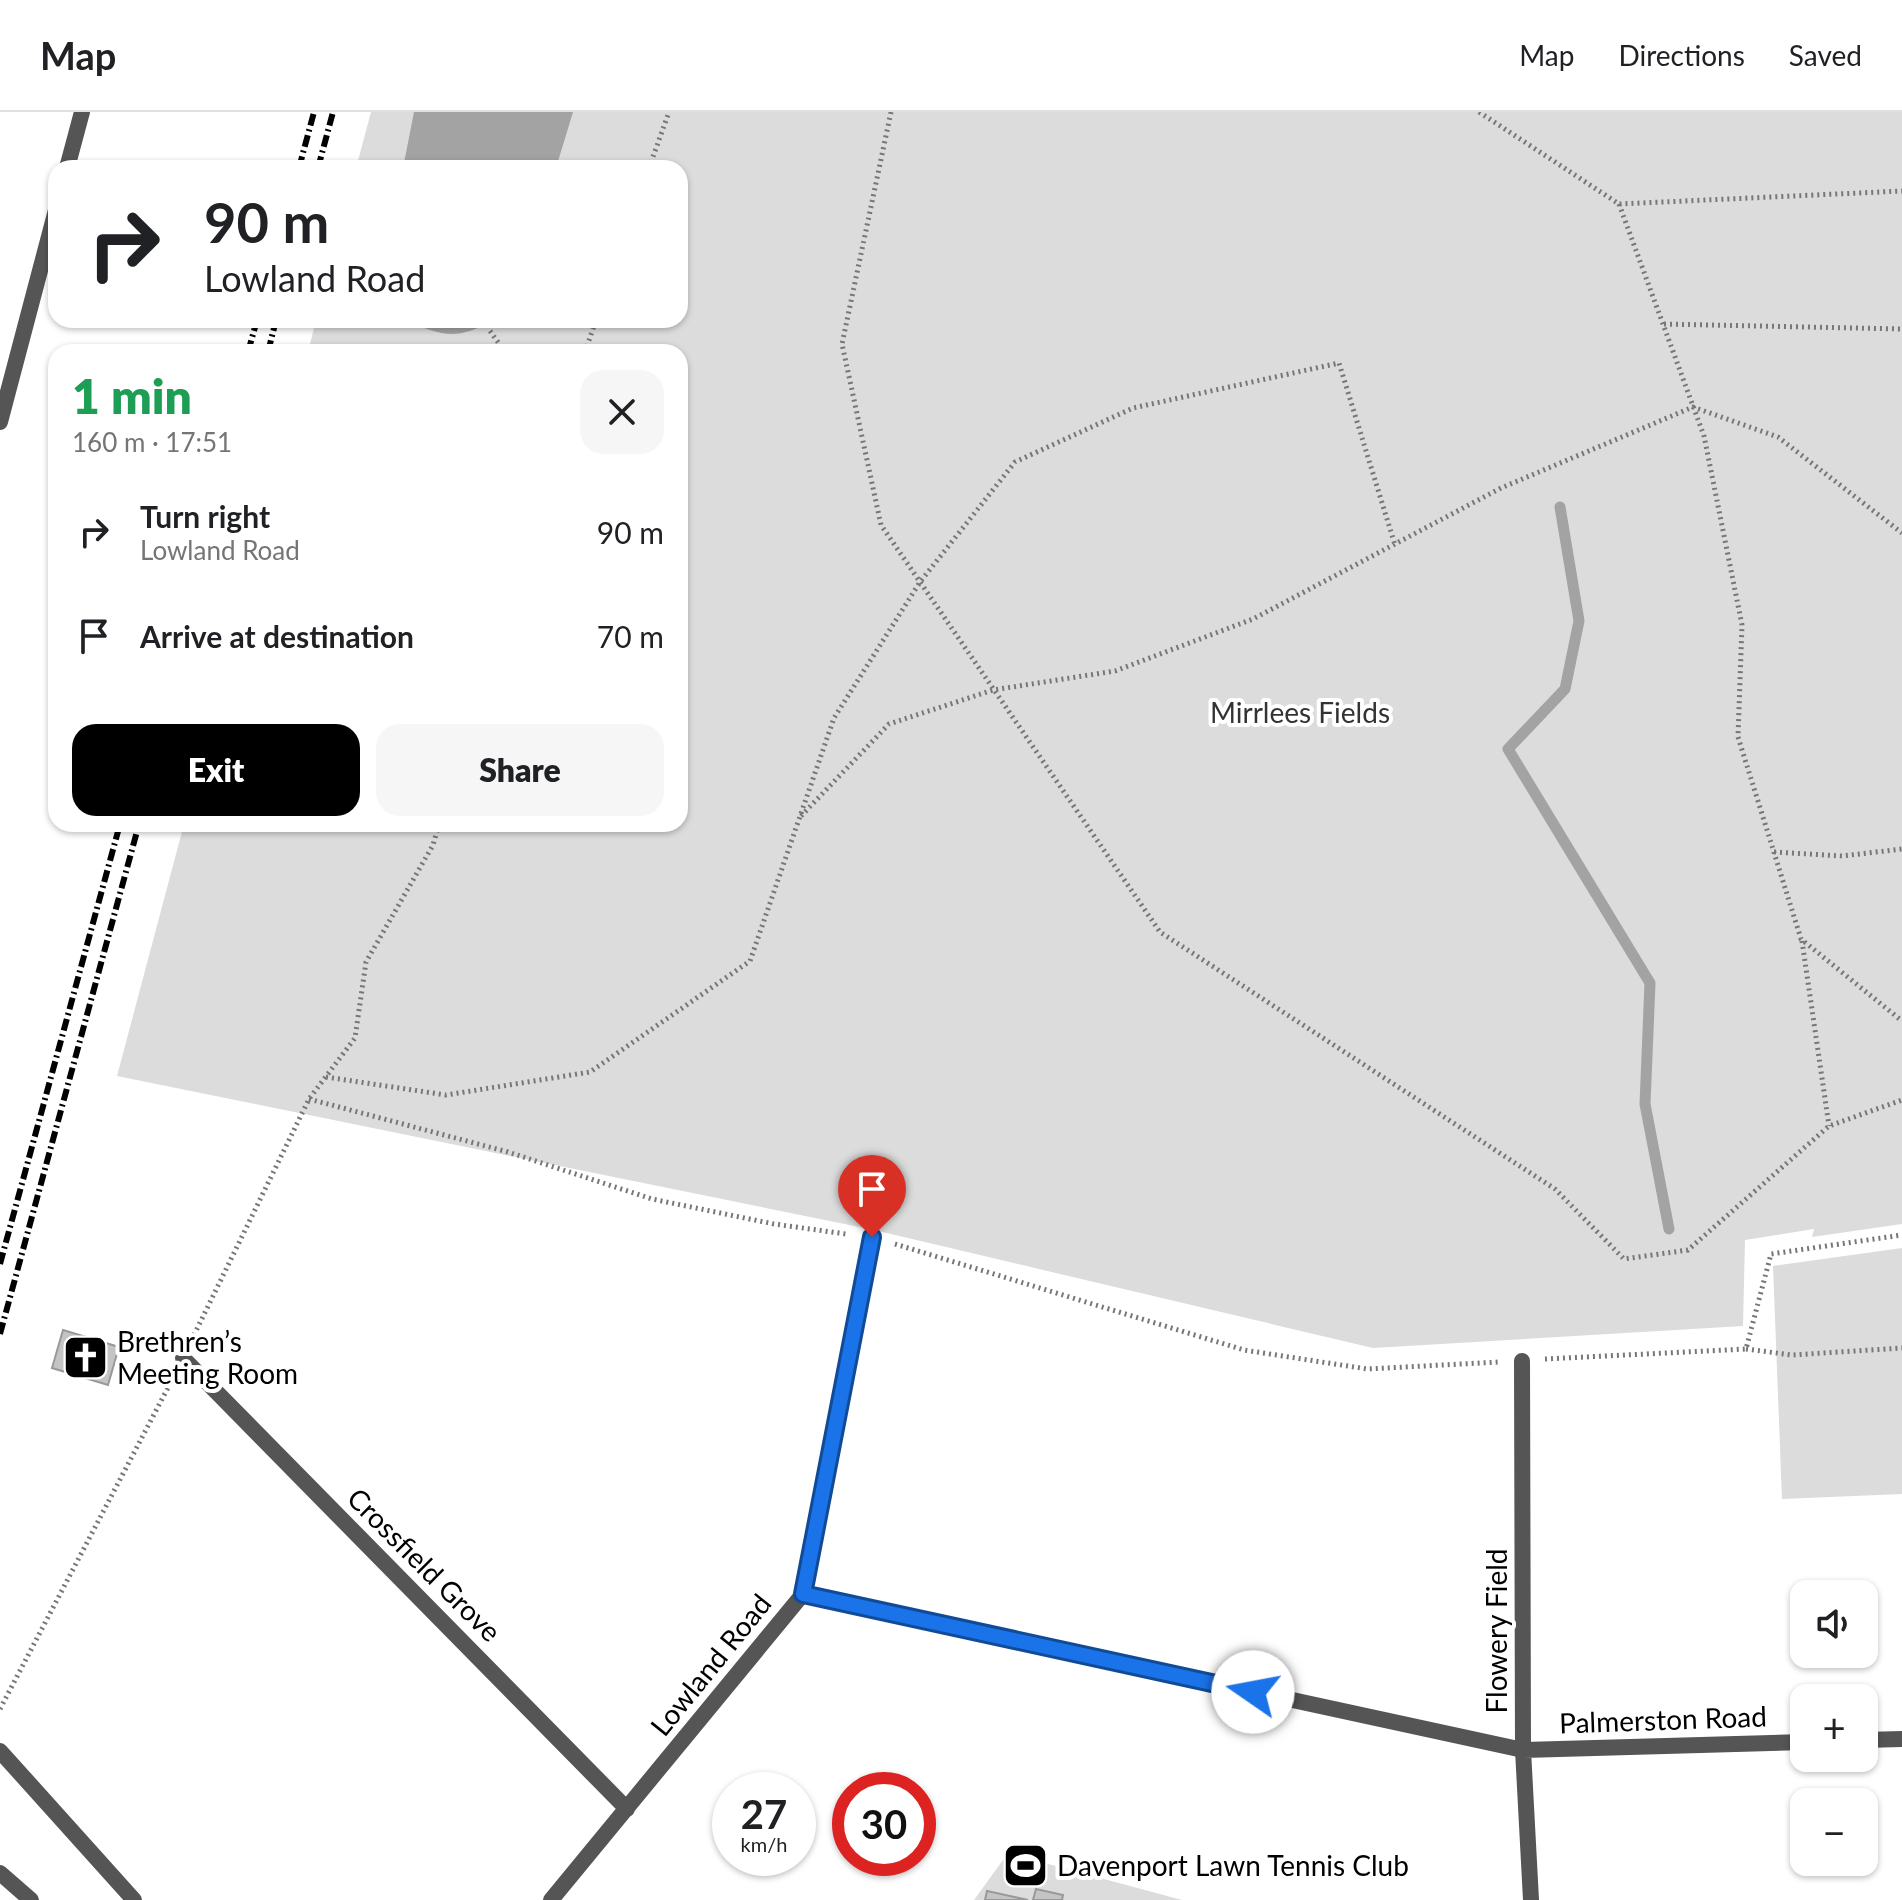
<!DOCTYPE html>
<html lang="en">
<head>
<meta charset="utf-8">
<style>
  :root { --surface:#fff; --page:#f6f6f6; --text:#202124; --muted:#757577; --line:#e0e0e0; --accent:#000 }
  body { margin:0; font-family:Lato,sans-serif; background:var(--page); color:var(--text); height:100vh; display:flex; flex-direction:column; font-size:30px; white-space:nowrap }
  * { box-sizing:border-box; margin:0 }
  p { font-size:26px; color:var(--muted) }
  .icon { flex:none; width:44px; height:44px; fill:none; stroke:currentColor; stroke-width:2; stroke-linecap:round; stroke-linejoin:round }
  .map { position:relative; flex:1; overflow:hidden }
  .drawer { position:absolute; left:48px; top:232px; width:640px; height:488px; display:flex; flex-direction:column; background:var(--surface); border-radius:24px; box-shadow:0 2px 6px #0004 }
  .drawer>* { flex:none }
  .top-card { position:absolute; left:48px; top:48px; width:640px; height:168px; border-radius:24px; box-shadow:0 2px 6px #0004; background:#fff; color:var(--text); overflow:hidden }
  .buttons { position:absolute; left:1790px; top:1468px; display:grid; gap:16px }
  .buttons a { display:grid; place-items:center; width:88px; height:88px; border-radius:16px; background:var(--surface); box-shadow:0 2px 6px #0004; font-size:40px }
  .speed { position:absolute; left:712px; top:1660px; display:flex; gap:16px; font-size:40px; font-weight:700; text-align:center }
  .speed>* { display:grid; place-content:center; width:104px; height:104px; border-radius:50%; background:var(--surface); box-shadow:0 2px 6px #0004; line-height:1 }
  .speed small { font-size:20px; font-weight:400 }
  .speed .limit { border:12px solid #d22; background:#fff; color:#111 }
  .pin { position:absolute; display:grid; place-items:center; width:68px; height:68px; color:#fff; margin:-82px -34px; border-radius:50% 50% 50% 0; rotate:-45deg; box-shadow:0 0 8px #0007 }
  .pin .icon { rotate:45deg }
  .me { position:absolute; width:88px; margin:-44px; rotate:282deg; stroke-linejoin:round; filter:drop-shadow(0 0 6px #0008) }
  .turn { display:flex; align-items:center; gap:28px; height:168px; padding:0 24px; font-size:36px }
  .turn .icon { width:104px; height:104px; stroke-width:2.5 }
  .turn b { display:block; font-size:56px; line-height:68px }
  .round { display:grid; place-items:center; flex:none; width:84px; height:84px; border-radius:24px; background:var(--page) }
  .summary { display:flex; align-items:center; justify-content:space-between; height:136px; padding:0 24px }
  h1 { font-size:48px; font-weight:800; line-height:60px; color:#1e9e55 }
  .action { display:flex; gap:16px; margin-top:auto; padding:16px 24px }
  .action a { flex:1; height:92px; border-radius:24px; background:var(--accent); color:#fff; font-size:32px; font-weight:800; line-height:92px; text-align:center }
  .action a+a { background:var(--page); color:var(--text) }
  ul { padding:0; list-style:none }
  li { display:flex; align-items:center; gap:24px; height:104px; padding:0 24px }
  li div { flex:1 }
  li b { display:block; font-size:30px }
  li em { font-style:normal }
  header { display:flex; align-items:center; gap:48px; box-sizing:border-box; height:112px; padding:0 40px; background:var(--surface); border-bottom:2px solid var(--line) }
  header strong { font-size:38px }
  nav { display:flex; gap:44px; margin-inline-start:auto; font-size:28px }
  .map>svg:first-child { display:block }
  .green { fill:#dcdcdc }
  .water { fill:#a3a3a3 }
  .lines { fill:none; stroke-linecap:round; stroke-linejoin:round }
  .stream { stroke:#a3a3a3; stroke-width:11 }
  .building { fill:#c4c4c4; stroke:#999; stroke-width:2 }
  .path { stroke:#777; stroke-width:5; stroke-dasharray:2 4; stroke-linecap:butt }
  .minor { stroke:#555; stroke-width:16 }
  .tertiary { stroke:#555; stroke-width:16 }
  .rail { stroke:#000; stroke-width:6; stroke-dasharray:12 4 2 4; stroke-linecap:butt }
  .route-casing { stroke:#114b97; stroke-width:20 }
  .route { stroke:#1a73e8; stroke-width:14 }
  .labels { text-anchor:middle; stroke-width:8; stroke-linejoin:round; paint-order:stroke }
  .park-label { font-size:28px; fill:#333; stroke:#fff }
  .poi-label { font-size:28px; fill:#000; stroke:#fff; text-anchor:start }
  .street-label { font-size:28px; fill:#000; stroke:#fff }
</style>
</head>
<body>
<header>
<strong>Map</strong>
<nav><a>Map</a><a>Directions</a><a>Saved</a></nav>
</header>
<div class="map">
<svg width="1902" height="1788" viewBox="0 0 1902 1788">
  <rect width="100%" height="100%" fill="#fff"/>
  <path class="green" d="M371 0H1902V1112L1812 1125 1814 1117 1745 1128 1743 1214 1373 1236 874 1118 117 964 184 712H680V240H308L316 208H680V56H356Z
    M1902 1136V1382L1782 1387 1773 1154Z
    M1008 1741 1182 1788H974Z"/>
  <path class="water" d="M414 0H573L556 56H403Z
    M405 208H493C457 229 442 224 405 208Z"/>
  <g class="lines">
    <path class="stream" d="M1560 395 1579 509 1565 577 1508 637 1650 871 1645 992 1669 1117"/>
  </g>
  <path class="building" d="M63 1218 119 1235 108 1273 52 1256Z
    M1036 1777 1063 1783 1062 1788H1033Z
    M987 1779 1028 1788H985Z"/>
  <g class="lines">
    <path class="path" d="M891 0 842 232 881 413 1160 820 1555 1077 1624 1147 1688 1138 1829 1014 1902 988
      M1479 0 1619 92 1902 79
      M649 56 669 0
      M1619 92 1704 324 1742 513 1738 625 1801 827 1902 909
      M1664 212 1902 217
      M490 219 505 240
      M585 240 596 208
      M801 704 889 612 993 578 1115 559 1253 507 1501 376 1693 295 1778 325 1902 421
      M1774 740 1842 744 1902 737
      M1802 829 1829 1014
      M326 965 446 983 590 960 750 849 834 606 920 470 1015 350 1133 296 1339 251 1395 433
      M309 987 508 1040 652 1087 774 1112 846 1122
      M895 1132 1244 1238 1367 1257 1499 1250
      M194 1223 309 987 355 926 366 850 433 733 439 712
      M1746 1237 1792 1243 1902 1236
      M1545 1247 1746 1237 1771 1142 1902 1123
      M0 1597 172 1268"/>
    <path class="minor" d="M67 56 82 0
      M0 310 56 98
      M183 1246 627 1697
      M1522 1249 1523 1638 1531 1788
      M803 1482 1523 1638 1804 1630
      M1864 1628 1902 1627
      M0 1639 134 1788
      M551 1788 803 1482 872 1125"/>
    <path class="tertiary" d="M0 1761 31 1788"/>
    <path class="rail" d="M299 56 314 0
      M318 56 333 0
      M248 240 257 208
      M268 240 276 208
      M0 1152 120 712
      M0 1222 139 712"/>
  </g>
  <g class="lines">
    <defs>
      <path id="route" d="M872 1125 803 1482 1253 1580"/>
    </defs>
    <use href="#route" class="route-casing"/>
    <use href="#route" class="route"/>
  </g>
  <defs>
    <symbol id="church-square" viewBox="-11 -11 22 22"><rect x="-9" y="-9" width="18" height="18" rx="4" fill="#000" stroke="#fff"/><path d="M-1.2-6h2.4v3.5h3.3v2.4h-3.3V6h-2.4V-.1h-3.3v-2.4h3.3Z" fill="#fff"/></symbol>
    <symbol id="stadium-square" viewBox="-11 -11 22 22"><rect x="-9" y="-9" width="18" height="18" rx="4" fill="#000" stroke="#fff"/><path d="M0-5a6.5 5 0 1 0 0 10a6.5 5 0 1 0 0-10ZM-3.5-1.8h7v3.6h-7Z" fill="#fff"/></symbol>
  </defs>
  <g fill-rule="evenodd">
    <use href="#church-square" x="60" y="1220" width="51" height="51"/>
    <use href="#stadium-square" x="1000" y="1728" width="51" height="51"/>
  </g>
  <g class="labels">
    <g class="park-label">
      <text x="1300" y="611">Mirrlees Fields</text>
    </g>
    <g class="poi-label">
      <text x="117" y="1240">Brethren’s<tspan x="117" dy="32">Meeting Room</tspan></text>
      <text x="1057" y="1764">Davenport Lawn Tennis Club</text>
    </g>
    <g class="street-label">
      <text transform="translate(424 1453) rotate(45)" y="10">Crossfield Grove</text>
      <text transform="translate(1497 1519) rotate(-90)" y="10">Flowery Field</text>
      <text transform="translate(711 1553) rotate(-51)" y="10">Lowland Road</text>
      <text transform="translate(1663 1608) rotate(-2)" y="10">Palmerston Road</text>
    </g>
  </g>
</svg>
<div class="buttons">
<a><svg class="icon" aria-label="sound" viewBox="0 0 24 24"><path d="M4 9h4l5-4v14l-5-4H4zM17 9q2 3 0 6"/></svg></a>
<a>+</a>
<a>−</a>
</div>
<div class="speed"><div>27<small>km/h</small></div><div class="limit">30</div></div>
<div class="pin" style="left:872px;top:1125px;background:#d93025"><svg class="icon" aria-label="arrive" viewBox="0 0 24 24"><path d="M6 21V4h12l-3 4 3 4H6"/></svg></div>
<svg class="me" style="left:1253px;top:1580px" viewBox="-20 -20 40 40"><circle r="19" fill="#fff"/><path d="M0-13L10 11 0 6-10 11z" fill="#1a73e8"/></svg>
<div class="top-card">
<div class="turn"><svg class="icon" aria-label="right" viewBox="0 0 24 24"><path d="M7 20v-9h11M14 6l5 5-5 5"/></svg><div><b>90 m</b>Lowland Road</div></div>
</div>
<section class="drawer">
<div class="summary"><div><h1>1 min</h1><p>160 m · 17:51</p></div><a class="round"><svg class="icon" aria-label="close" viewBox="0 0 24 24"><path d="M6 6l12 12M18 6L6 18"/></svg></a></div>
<ul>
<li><svg class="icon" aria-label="right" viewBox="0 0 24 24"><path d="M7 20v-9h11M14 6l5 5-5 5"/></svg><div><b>Turn right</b><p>Lowland Road</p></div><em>90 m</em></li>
<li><svg class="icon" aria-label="arrive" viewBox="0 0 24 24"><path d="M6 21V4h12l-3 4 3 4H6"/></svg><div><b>Arrive at destination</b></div><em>70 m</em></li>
</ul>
<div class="action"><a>Exit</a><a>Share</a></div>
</section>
</div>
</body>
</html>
